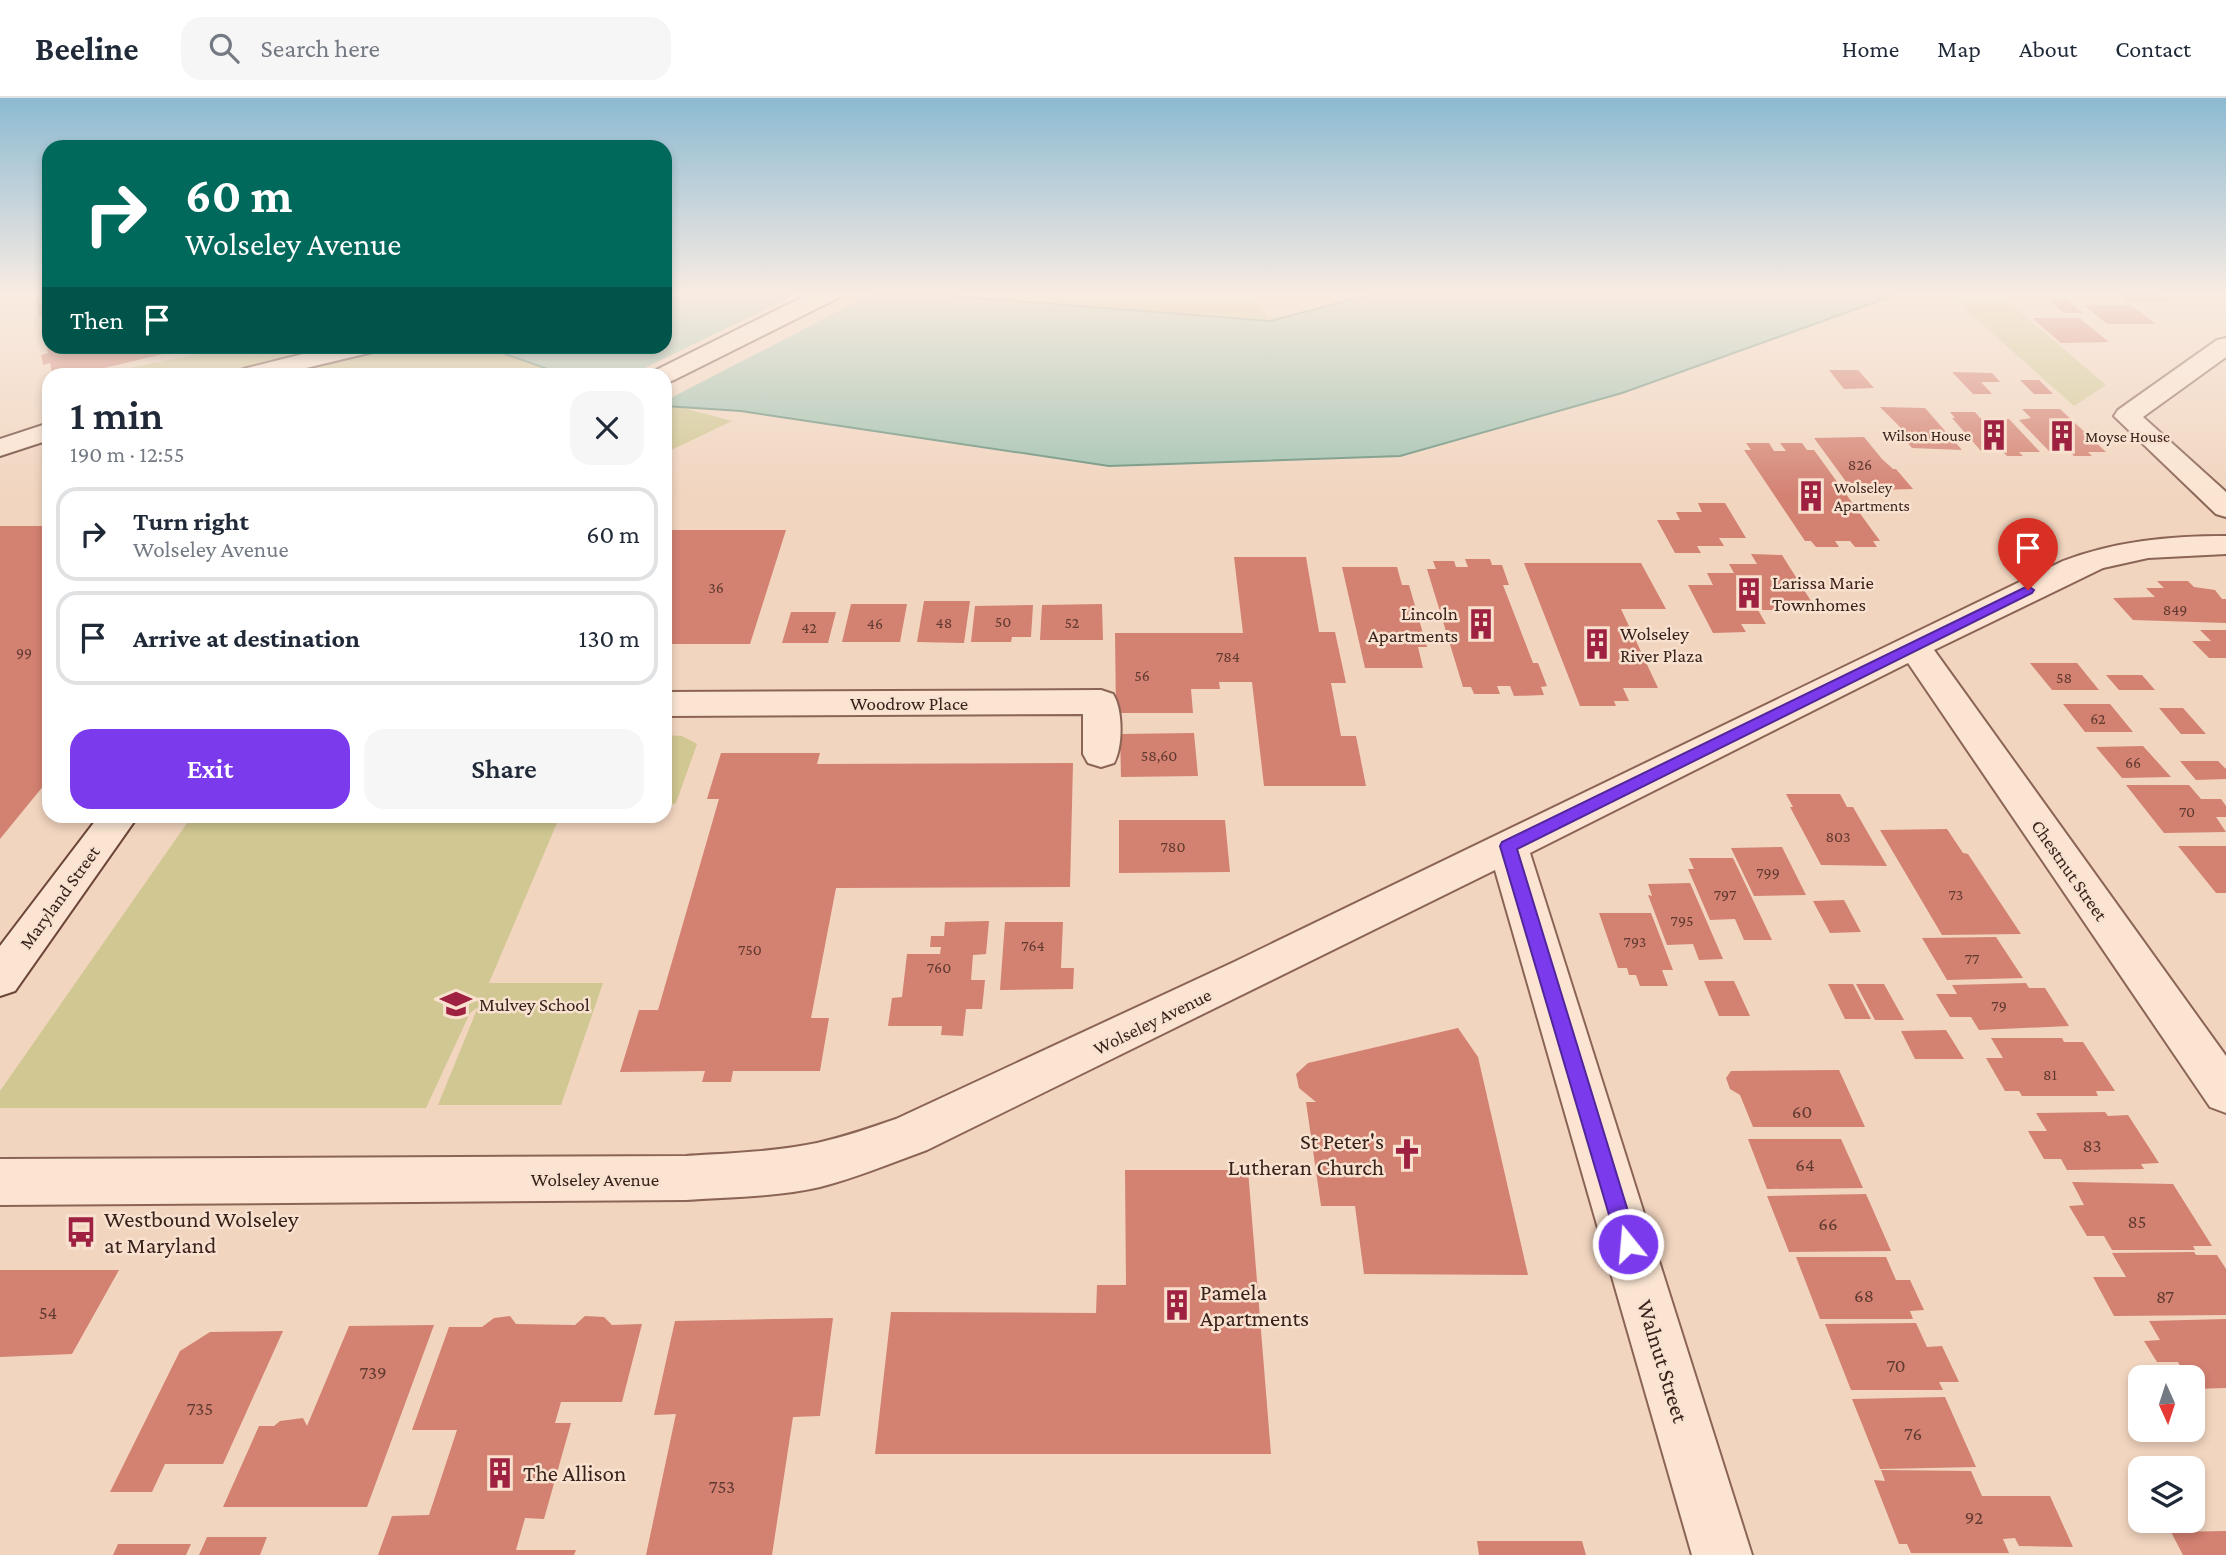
<!DOCTYPE html>
<html lang="en">
<head>
<meta charset="utf-8">
<style>
  :root { --surface:#fff; --page:#f6f6f7; --text:#1f2937; --muted:#747a83; --line:#e0e1e3; --accent:#7c3aed }
  body { margin:0; font-family:"Crimson Pro",serif; background:var(--page); color:var(--text); height:100vh; display:flex; flex-direction:column; font-size:26px; white-space:nowrap }
  * { box-sizing:border-box; margin:0 }
  p { font-size:23px; color:var(--muted) }
  .icon { flex:none; width:38px; height:38px; fill:none; stroke:currentColor; stroke-width:2; stroke-linecap:round; stroke-linejoin:round }
  .map { position:relative; flex:1; overflow:hidden }
  .panel { position:absolute; left:42px; top:270px; width:630px; height:455px; display:flex; flex-direction:column; background:var(--surface); border-radius:21px; box-shadow:0 4px 10px #0003 }
  .panel>* { flex:none }
  .hud { position:absolute; left:42px; top:42px; width:630px; height:214px; border-radius:21px; box-shadow:0 4px 10px #0003; background:#00695c; color:#fff; overflow:hidden }
  .needle { width:46px; rotate:177deg }
  .tools { position:absolute; left:2128px; top:1267px; display:grid; gap:14px }
  .tools a { display:grid; place-items:center; width:77px; height:77px; border-radius:14px; background:var(--surface); box-shadow:0 4px 10px #0003; font-size:35px }
  .pin { position:absolute; display:grid; place-items:center; width:60px; height:60px; color:#fff; margin:-72px -30px; border-radius:50% 50% 50% 0; rotate:-45deg; box-shadow:0 0 7px #0007 }
  .pin .icon { rotate:45deg }
  .me { position:absolute; width:77px; margin:-38px; rotate:343deg; stroke-linejoin:round; filter:drop-shadow(0 0 5px #0008) }
  .turn { display:flex; align-items:center; gap:24px; height:147px; padding:0 28px; font-size:32px }
  .turn .icon { width:91px; height:91px; stroke-width:2.5 }
  .turn b { display:block; font-size:49px; line-height:60px }
  .then { display:flex; align-items:center; height:66px; padding:0 28px; background:#0003; gap:14px; font-size:26px }
  .round { display:grid; place-items:center; flex:none; width:74px; height:74px; border-radius:21px; background:var(--page) }
  .head { display:flex; align-items:center; justify-content:space-between; height:119px; padding:0 28px }
  h1 { font-size:42px; font-weight:600; line-height:52px }
  .button { display:flex; gap:14px; margin-top:auto; padding:14px 28px }
  .button a { flex:1; height:80px; border-radius:21px; background:var(--accent); color:#fff; font-size:28px; font-weight:600; line-height:80px; text-align:center }
  .button a+a { background:var(--page); color:var(--text) }
  ul { padding:0; list-style:none }
  li { display:flex; align-items:center; gap:21px; height:94px; margin:0 14px 10px; padding:0 14px; border:4px solid var(--line); border-radius:21px }
  li div { flex:1 }
  li b { display:block; font-size:26px }
  li em { font-style:normal }
  header { display:flex; align-items:center; gap:42px; box-sizing:border-box; height:98px; padding:0 35px; background:var(--surface); border-bottom:2px solid var(--line) }
  header strong { font-size:33px }
  nav { display:flex; gap:38px; margin-inline-start:auto; font-size:24px }
  .search { width:490px; height:63px; background:var(--page); display:flex; align-items:center; gap:18px; box-sizing:border-box; padding:0 24px; border-radius:21px; color:var(--muted); font-size:26px }
  .map>svg:first-child { display:block }
  .green { fill:#d0c792 }
  .water { fill:#a2c3b1; stroke:#69917d; stroke-width:2 }
  .pier { fill:#f1d5bf }
  .building { fill:#d38171 }
  .lines { fill:none; stroke-linecap:round; stroke-linejoin:round }
  .street-casing { stroke:#8b6456; stroke-width:4 }
  .secondary-casing { stroke:#6d4639; stroke-width:4 }
  .street { fill:#fbe5d2; fill-rule:evenodd }
  .secondary { fill:#fbe5d2; fill-rule:evenodd }
  .route { fill:#7c3aed; stroke:#51269a; stroke-width:2 }
  .labels { text-anchor:middle; stroke-width:5; stroke-linejoin:round; paint-order:stroke }
  .far-poi-label { font-size:16px; fill:#39221b; stroke:#f8e1cf; text-anchor:start }
  .number-label { font-size:16px; fill:#603a30 }
  .poi-label { font-size:19px; fill:#39221b; stroke:#f8e1cf; text-anchor:start }
  .street-label { font-size:19px; fill:#39221b; stroke:#f8e1cf }
  .near-number-label { font-size:19px; fill:#603a30 }
  .near-poi-label { font-size:23px; fill:#39221b; stroke:#f8e1cf; text-anchor:start }
  .near-street-label { font-size:23px; fill:#39221b; stroke:#f8e1cf }
</style>
</head>
<body>
<header>
<strong>Beeline</strong>
<div class="search"><svg class="icon" aria-label="search" viewBox="0 0 24 24"><circle cx="10" cy="10" r="6"/><path d="M15 15l6 6"/></svg>Search here</div>
<nav><a>Home</a><a>Map</a><a>About</a><a>Contact</a></nav>
</header>
<div class="map">
<svg width="2226" height="1457" viewBox="0 0 2226 1457">
  <rect width="100%" height="100%" fill="#f1d5bf"/>
  <path class="green" d="M916 195H1253L1270 223Z
    M1947 195H1998L2106 287 2074 308Z
    M483 248 565 276H133L124 271 234 249Z
    M665 305 732 323 665 355Z
    M665 637 682 638 697 646 676 705 665 709Z
    M192 718H560L489 885H603L561 1007H438L478 909 470 915 426 1010H0V993Z"/>
  <path class="water" d="M665 195H916L1270 223 1376 195H1901L1622 295 1400 358 1109 368 741 313 665 308V276H562L485 249 665 248Z"/>
  <path class="pier" d="M799 195H874L665 303V276H632Z"/>
  <path class="building" d="M2116 195H2161L2172 203H2126Z
    M49 197V216L39 218 36 200Z
    M2049 202H2067L2083 215H2064Z
    M2084 207H2131L2156 226H2107Z
    M2032 220H2079L2109 244 2061 245Z
    M49 237V248H135L137 254 161 248 184 251 79 276H52L50 265 43 267 41 257 48 255 45 238Z
    M1829 272H1858L1874 290 1844 291Z
    M1952 274 1992 275 2000 284H1981L1992 296H1973Z
    M2020 282H2039L2053 296H2034Z
    M1880 309 1925 310 1962 352 1912 350 1898 333H1904Z
    M2022 311H2060L2106 354H2088L2092 358H2074L2070 354H2050L2019 322 2031 320Z
    M1950 314H1975L1980 320 2009 321 2040 354H2019L2023 358H2007L2003 354 1981 353 1952 320H1955Z
    M1864 339 1882 361 1893 371H1896L1913 391 1873 392 1867 385H1847L1814 340Z
    M1746 345H1769L1774 353H1786L1780 345H1802L1807 352H1814L1880 443H1873L1877 449H1855L1850 443H1835L1839 449H1816L1811 443H1805L1744 352H1751Z
    M1698 405H1725L1746 440H1719L1724 448H1697L1701 455H1675L1657 422H1680L1676 414H1702Z
    M0 428H49V681L0 741Z
    M665 432H786L750 546H665Z
    M1751 456 1782 457 1811 503H1780L1785 512H1758L1766 526H1741L1746 534 1713 535 1688 487H1713L1707 475H1734L1729 466H1757Z
    M1234 459H1306L1319 534H1335L1346 585H1331L1341 638H1356L1366 688H1264L1252 584H1219L1220 591H1191L1193 615H1116L1115 535H1243Z
    M1465 461H1490L1492 467H1502L1509 487H1503L1533 565H1538L1547 588 1541 589 1544 597 1514 598 1510 588H1497L1500 596H1474L1471 589H1463L1427 471H1436L1433 463H1454L1456 469H1468Z
    M1524 465H1641L1666 511H1621L1658 590H1623L1629 603H1614L1616 608H1580Z
    M1342 469H1397L1402 487H1409L1427 549H1418L1423 570H1365Z
    M2157 483H2188L2194 489 2215 492 2222 501H2226V525L2133 522 2113 500 2155 499 2146 490H2164Z
    M924 503H970L964 545 917 544Z
    M851 506H907L900 544H842Z
    M1102 506 1103 542H1040L1042 507Z
    M1033 507 1031 539H1012L1011 544H971L975 508Z
    M791 514H836L828 545H782Z
    M2200 532H2226V560H2209L2192 543H2211Z
    M2030 565H2077L2099 592H2052Z
    M2106 577H2142L2155 592H2119Z
    M2063 606H2110L2133 634H2085Z
    M2159 610H2183L2206 636H2181Z
    M1194 635 1198 678 1121 679 1120 636Z
    M2143 648 2171 679 2122 680 2096 649Z
    M721 655H820L817 666 1073 665 1070 789 836 790 811 920H829L820 973H733L731 984H702L705 973 620 974 639 912H658L719 701H707Z
    M2180 663H2218L2226 671V681L2196 682Z
    M2126 687H2189L2201 701H2221L2226 708V719H2216L2226 734 2164 735Z
    M1786 696H1840L1847 709H1853L1887 768 1821 767 1790 709H1793Z
    M1119 722H1225L1230 774 1119 775Z
    M1947 731 1963 755 1968 756 2021 836 1942 837 1880 732Z
    M2178 748H2226V795H2216Z
    M1782 749 1806 797 1754 798 1731 750Z
    M1689 760H1733L1772 842H1744L1735 821 1710 822 1688 771H1694Z
    M1690 785 1723 861 1699 862 1693 846 1667 847 1648 797 1652 798 1648 786Z
    M1844 802 1861 834 1830 835 1813 803Z
    M1599 815H1651L1673 872H1662L1668 888H1640L1636 877H1629L1627 870H1618Z
    M989 823 986 856 973 857 971 882H985L982 911H966L963 938 941 937 942 928H888L892 900 902 899 907 856H940L941 849H930L931 838H944L945 824Z
    M1005 824H1063L1061 870H1074L1073 891 1000 892Z
    M1996 839 2023 880 1947 882 1922 840Z
    M1704 883H1734L1750 918H1719Z
    M2026 885 2029 890H2045L2069 928 1979 932 1971 919H1950L1936 896H1957L1952 887Z
    M1828 886H1853L1871 921H1845Z
    M1856 886H1884L1904 922H1875Z
    M1458 930 1478 959 1528 1177 1364 1176 1355 1108H1321L1306 1004H1316L1299 990 1296 976 1308 965Z
    M1946 932 1964 961H1915L1901 933Z
    M1991 940H2062L2064 944H2083L2115 993H2096L2098 998H2022L2019 993H2005L1986 960H2003Z
    M1839 972 1865 1029H1753L1740 997 1730 991 1726 980 1731 973Z
    M2105 1014 2108 1018 2128 1017 2159 1065 2141 1066 2144 1071 2067 1072 2061 1061H2044L2028 1033H2047L2036 1015Z
    M1748 1041H1841L1863 1090 1767 1091Z
    M1125 1072H1248L1271 1356H875L891 1214 1096 1215 1097 1187H1126Z
    M2072 1084 2173 1086 2212 1148H2193L2195 1152H2112L2104 1138H2087L2069 1108 2084 1107Z
    M1866 1096 1891 1153 1789 1154 1767 1098Z
    M2194 1154 2196 1157H2217L2226 1171V1217L2114 1218 2093 1179H2126L2112 1155Z
    M1796 1159H1886L1896 1182H1910L1924 1212 1910 1213 1913 1221H1820Z
    M0 1172H119L72 1256 0 1259Z
    M510 1218 516 1226 575 1227 585 1218 604 1219 612 1227 642 1226 622 1304H561L555 1325H571L544 1421 525 1420 516 1452H576L574 1457H378L392 1418 429 1417 457 1332H412L449 1229H482L494 1220Z
    M833 1220 820 1318 793 1319 772 1457H646L676 1316 654 1317 675 1223Z
    M2226 1221V1290L2193 1291V1279H2186L2178 1264H2157L2144 1243 2160 1242 2149 1223Z
    M1916 1225 1927 1249 1942 1248 1959 1284H1939L1943 1292H1851L1825 1226Z
    M434 1227 367 1409H223L259 1328H274L280 1323 303 1320 307 1328 349 1228Z
    M283 1233 223 1366H165L152 1394H110L180 1253 210 1234Z
    M1945 1299 1976 1369 1880 1371 1852 1301Z
    M1881 1372 1971 1373 1982 1398H2050L2073 1449 2019 1448 2015 1440 2003 1441 2009 1455H1911L1907 1446H1899L1874 1382 1885 1383Z
    M2226 1433V1457H2183L2171 1434Z
    M207 1439H267L260 1457H199Z
    M1477 1443H1582L1586 1457H1479Z
    M118 1446H191L186 1457H113Z"/>
  <g class="lines">
    <defs>
      <path id="street" d="M2226 240V259L2143 319 2226 394V419L2216 416 2114 318 2118 312 2217 242Z
        M2226 438V456L2148 460 2103 470 1934 552 2226 958V1015L2210 1009 1908 565 1530 755 1752 1457H1692L1495 772 927 1052C891 1065 856 1080 820 1089 776 1099 730 1099 686 1102L0 1107V1061L686 1058C730 1055 774 1054 817 1045 844 1039 870 1030 896 1021L1234 864 2063 463C2116 443 2170 438 2226 438Z
        M1101 592 1113 596C1123 611 1123 649 1114 665L1101 669 1088 665 1083 656V616L665 618V594Z"/>
      <path id="secondary" d="M811 195H841L838 200 674 282 665 285V276H653L656 272Z
        M335 248H380L377 253 281 276H239L243 271Z
        M49 325V342L0 358V341Z
        M99 718H138L15 893 0 898V848Z"/>
    </defs>
    <use href="#street" class="street-casing"/>
    <use href="#secondary" class="secondary-casing"/>
    <use href="#street" class="street"/>
    <use href="#secondary" class="secondary"/>
  </g>
  <linearGradient id="sky" x2="0" y2="1"><stop stop-color="#8cbad2"/><stop offset="0.49" stop-color="#f9ece2"/><stop offset="1" stop-color="#f9ece2" stop-opacity="0"/></linearGradient>
  <rect width="2226" height="399" fill="url(#sky)"/>
  <path class="route" d="M2028 488 2034 492 2032 495 1517 751 1638 1146 1635 1154 1628 1156 1620 1154 1500 748 1502 744Z"/>
  <defs>
    <symbol id="building-bare" viewBox="-9 -9 18 18"><path d="M-4-6H4V6H1V3H-1V6H-4ZM-2.5-4.3h1.7v1.8h-1.7ZM.8-4.3h1.7v1.8H.8ZM-2.5-1h1.7V.8h-1.7ZM.8-1h1.7V.8H.8Z" fill="#9f2142" stroke="#f8e1cf" stroke-width="2.5" paint-order="stroke"/></symbol>
    <symbol id="school-bare" viewBox="-9 -9 18 18"><path d="M0-5L7-2L0 1L-7-2ZM-4 1L0 2.5L4 1V4Q0 6-4 4Z" fill="#9f2142" stroke="#f8e1cf" stroke-width="2.5" paint-order="stroke"/></symbol>
    <symbol id="church-bare" viewBox="-9 -9 18 18"><path d="M-1.2-6h2.4v3.5h3.3v2.4h-3.3V6h-2.4V-.1h-3.3v-2.4h3.3Z" fill="#9f2142" stroke="#f8e1cf" stroke-width="2.5" paint-order="stroke"/></symbol>
    <symbol id="bus-bare" viewBox="-9 -9 18 18"><path d="M-5-6H5V4H4V6H2V4H-2V6H-4V4H-5ZM-3.5-4V0h7V-4ZM-3.5 1.2v1.5H-2V1.2ZM2 1.2v1.5H3.5V1.2Z" fill="#9f2142" stroke="#f8e1cf" stroke-width="2.5" paint-order="stroke"/></symbol>
  </defs>
  <g fill-rule="evenodd">
    <use href="#building-bare" x="1972" y="315" width="44" height="44"/>
    <use href="#building-bare" x="2040" y="316" width="44" height="44"/>
    <use href="#building-bare" x="1789" y="376" width="44" height="44"/>
    <use href="#building-bare" x="1727" y="473" width="44" height="44"/>
    <use href="#building-bare" x="1459" y="504" width="44" height="44"/>
    <use href="#building-bare" x="1575" y="524" width="44" height="44"/>
    <use href="#school-bare" x="434" y="884" width="44" height="44"/>
    <use href="#church-bare" x="1385" y="1034" width="44" height="44"/>
    <use href="#bus-bare" x="59" y="1112" width="44" height="44"/>
    <use href="#building-bare" x="1155" y="1185" width="44" height="44"/>
    <use href="#building-bare" x="478" y="1353" width="44" height="44"/>
  </g>
  <g class="labels">
    <g class="far-poi-label">
      <text x="1971" y="343" text-anchor="end">Wilson House</text>
      <text x="2085" y="344">Moyse House</text>
      <text x="1834" y="395">Wolseley<tspan x="1834" dy="18">Apartments</tspan></text>
    </g>
    <g class="number-label">
      <text x="1860" y="372">826</text>
      <text x="716" y="495">36</text>
      <text x="2175" y="517">849</text>
      <text x="1003" y="529">50</text>
      <text x="944" y="530">48</text>
      <text x="1072" y="530">52</text>
      <text x="875" y="531">46</text>
      <text x="809" y="535">42</text>
      <text x="24" y="560">99</text>
      <text x="1228" y="564">784</text>
      <text x="1142" y="583">56</text>
      <text x="2064" y="585">58</text>
      <text x="2098" y="626">62</text>
      <text x="1159" y="663">58,60</text>
      <text x="2133" y="670">66</text>
      <text x="2187" y="719">70</text>
      <text x="1838" y="744">803</text>
      <text x="1173" y="754">780</text>
      <text x="1768" y="780">799</text>
      <text x="1725" y="802">797</text>
      <text x="1956" y="802">73</text>
      <text x="1682" y="828">795</text>
      <text x="1635" y="849">793</text>
      <text x="1033" y="853">764</text>
      <text x="750" y="857">750</text>
      <text x="1972" y="866">77</text>
      <text x="939" y="875">760</text>
      <text x="1999" y="913">79</text>
      <text x="2050" y="982">81</text>
    </g>
    <g class="poi-label">
      <text x="1772" y="491">Larissa Marie<tspan x="1772" dy="22">Townhomes</tspan></text>
      <text x="1458" y="522" text-anchor="end">Lincoln<tspan x="1458" dy="22">Apartments</tspan></text>
      <text x="1620" y="542">Wolseley<tspan x="1620" dy="22">River Plaza</tspan></text>
      <text x="479" y="913">Mulvey School</text>
    </g>
    <g class="street-label">
      <text x="909" y="612">Woodrow Place</text>
      <text transform="translate(2070 772) rotate(55)" y="7">Chestnut Street</text>
      <text transform="translate(59 799) rotate(-54)" y="7">Maryland Street</text>
      <text transform="translate(1152 923) rotate(-26)" y="7">Wolseley Avenue</text>
      <text x="595" y="1088">Wolseley Avenue</text>
    </g>
    <g class="near-number-label">
      <text x="1802" y="1020">60</text>
      <text x="2092" y="1054">83</text>
      <text x="1805" y="1073">64</text>
      <text x="2137" y="1130">85</text>
      <text x="1828" y="1132">66</text>
      <text x="1864" y="1204">68</text>
      <text x="2165" y="1205">87</text>
      <text x="48" y="1221">54</text>
      <text x="1896" y="1274">70</text>
      <text x="373" y="1281">739</text>
      <text x="200" y="1317">735</text>
      <text x="1913" y="1342">76</text>
      <text x="722" y="1395">753</text>
      <text x="1974" y="1426">92</text>
    </g>
    <g class="near-poi-label">
      <text x="1384" y="1051" text-anchor="end">St Peter's<tspan x="1384" dy="26">Lutheran Church</tspan></text>
      <text x="104" y="1129">Westbound Wolseley<tspan x="104" dy="26">at Maryland</tspan></text>
      <text x="1200" y="1202">Pamela<tspan x="1200" dy="26">Apartments</tspan></text>
      <text x="523" y="1383">The Allison</text>
    </g>
    <g class="near-street-label">
      <text transform="translate(1663 1263) rotate(73)" y="8">Walnut Street</text>
    </g>
  </g>
</svg>
<div class="tools">
<a><svg class="needle" viewBox="-14 -14 28 28"><path d="M0-13l5 13h-10z" fill="#e53935"/><path d="M0 13l5-13h-10z" fill="#747a83"/></svg></a>
<a><svg class="icon" aria-label="layers" viewBox="0 0 24 24"><path d="M12 4l9 5-9 5-9-5zM3 14l9 5 9-5"/></svg></a>
</div>
<div class="pin" style="left:2028px;top:492px;background:#d93025"><svg class="icon" aria-label="arrive" viewBox="0 0 24 24"><path d="M6 21V4h12l-3 4 3 4H6"/></svg></div>
<svg class="me" style="left:1628px;top:1146px" viewBox="-20 -20 40 40"><circle r="17" fill="#7c3aed" stroke="#fff" stroke-width="3"/><path d="M0-11L8 9 0 5-8 9z" fill="#fff"/></svg>
<div class="hud">
<div class="turn"><svg class="icon" aria-label="right" viewBox="0 0 24 24"><path d="M7 20v-9h11M14 6l5 5-5 5"/></svg><div><b>60 m</b>Wolseley Avenue</div></div>
<div class="then">Then<svg class="icon" aria-label="arrive" viewBox="0 0 24 24"><path d="M6 21V4h12l-3 4 3 4H6"/></svg></div>
</div>
<section class="panel">
<div class="head"><div><h1>1 min</h1><p>190 m · 12:55</p></div><a class="round"><svg class="icon" aria-label="close" viewBox="0 0 24 24"><path d="M6 6l12 12M18 6L6 18"/></svg></a></div>
<ul>
<li><svg class="icon" aria-label="right" viewBox="0 0 24 24"><path d="M7 20v-9h11M14 6l5 5-5 5"/></svg><div><b>Turn right</b><p>Wolseley Avenue</p></div><em>60 m</em></li>
<li><svg class="icon" aria-label="arrive" viewBox="0 0 24 24"><path d="M6 21V4h12l-3 4 3 4H6"/></svg><div><b>Arrive at destination</b></div><em>130 m</em></li>
</ul>
<div class="button"><a>Exit</a><a>Share</a></div>
</section>
</div>
</body>
</html>
